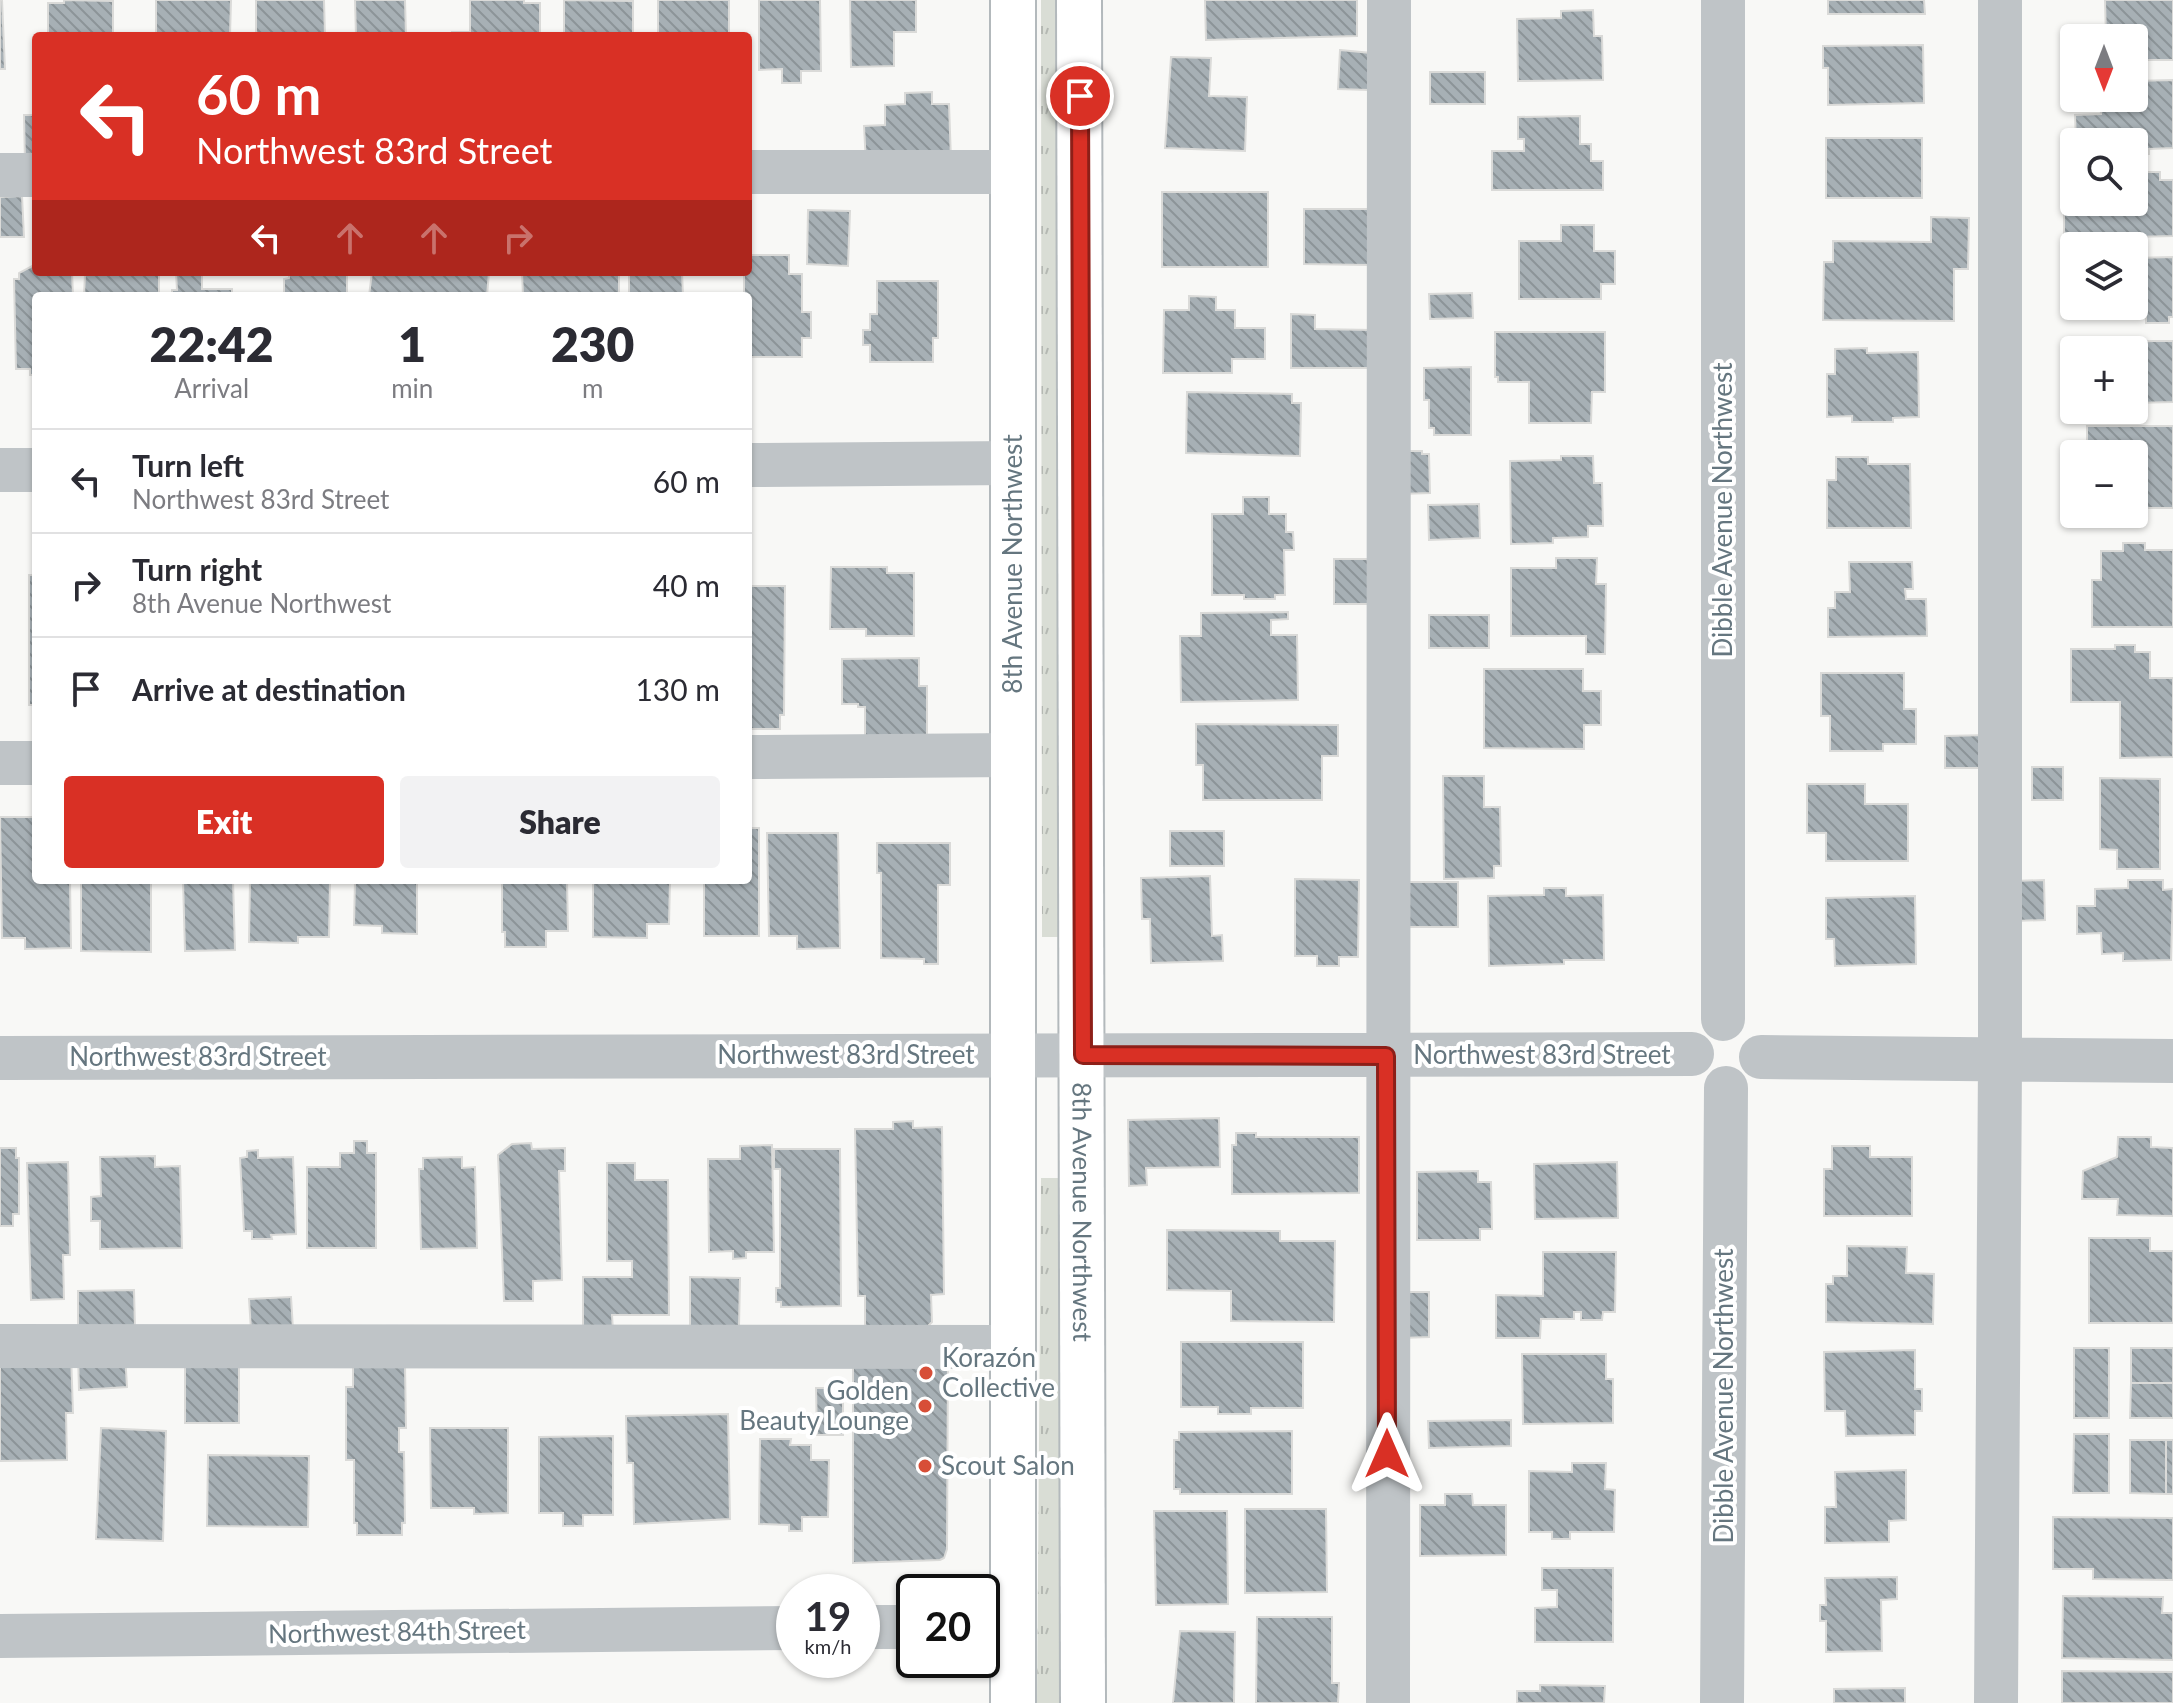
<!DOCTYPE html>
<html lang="en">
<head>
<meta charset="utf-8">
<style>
  :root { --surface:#fff; --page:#f2f2f3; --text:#2b2b33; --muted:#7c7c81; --line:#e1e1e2; --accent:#d93025 }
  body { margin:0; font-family:Lato,sans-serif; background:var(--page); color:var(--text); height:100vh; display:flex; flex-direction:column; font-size:30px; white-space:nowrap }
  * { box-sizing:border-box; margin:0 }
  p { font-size:26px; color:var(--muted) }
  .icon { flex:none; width:44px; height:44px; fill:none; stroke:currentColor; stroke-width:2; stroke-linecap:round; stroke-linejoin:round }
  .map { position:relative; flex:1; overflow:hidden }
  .sheet { position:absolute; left:32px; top:292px; width:720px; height:592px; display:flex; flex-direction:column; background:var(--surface); border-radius:8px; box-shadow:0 2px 6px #0004 }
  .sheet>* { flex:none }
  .hud { position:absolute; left:32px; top:32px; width:720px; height:244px; border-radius:8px; box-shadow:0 2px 6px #0004; background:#d93025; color:#fff; overflow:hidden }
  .needle { width:52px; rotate:180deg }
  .fabs { position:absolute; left:2060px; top:24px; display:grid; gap:16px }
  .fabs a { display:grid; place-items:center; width:88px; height:88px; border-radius:8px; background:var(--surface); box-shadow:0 2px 6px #0004; font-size:40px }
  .speed { position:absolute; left:776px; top:1574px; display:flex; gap:16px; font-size:40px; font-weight:700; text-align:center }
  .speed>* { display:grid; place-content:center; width:104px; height:104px; border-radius:50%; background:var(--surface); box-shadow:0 2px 6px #0004; line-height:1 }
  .speed small { font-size:20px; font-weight:400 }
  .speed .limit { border:4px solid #111; border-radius:12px; background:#fff; color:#111 }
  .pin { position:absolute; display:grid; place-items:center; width:68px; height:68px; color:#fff; margin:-34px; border:4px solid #fff; border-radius:50%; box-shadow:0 2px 8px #0007 }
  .me { position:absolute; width:88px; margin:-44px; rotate:0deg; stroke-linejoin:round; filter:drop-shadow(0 0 6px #0008) }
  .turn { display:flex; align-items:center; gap:28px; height:168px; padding:0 32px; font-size:36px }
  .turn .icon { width:104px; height:104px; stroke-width:2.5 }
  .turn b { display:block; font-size:56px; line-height:68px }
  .lanes { display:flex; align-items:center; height:76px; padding:0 32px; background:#0003; justify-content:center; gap:40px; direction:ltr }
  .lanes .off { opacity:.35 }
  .eta { display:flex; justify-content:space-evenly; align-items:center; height:136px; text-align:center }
  .eta b { font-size:48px; font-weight:800; line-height:56px }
  .action { display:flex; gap:16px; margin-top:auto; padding:16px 32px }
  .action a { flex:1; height:92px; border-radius:8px; background:var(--accent); color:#fff; font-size:32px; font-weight:800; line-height:92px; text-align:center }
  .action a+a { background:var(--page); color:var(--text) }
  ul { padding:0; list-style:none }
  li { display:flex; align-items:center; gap:24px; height:104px; padding:0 32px; border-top:2px solid var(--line) }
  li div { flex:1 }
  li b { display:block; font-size:30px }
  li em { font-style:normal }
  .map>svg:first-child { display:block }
  .grass { fill:url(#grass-tufts) }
  .building { fill:url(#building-back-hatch); stroke:#dadad8; stroke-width:2 }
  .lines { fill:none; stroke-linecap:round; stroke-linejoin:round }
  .major-casing { stroke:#b3b9bc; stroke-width:48 }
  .minor { stroke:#bfc4c7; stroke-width:44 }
  .major { stroke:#fff; stroke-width:44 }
  .route-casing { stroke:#8d1f18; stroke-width:20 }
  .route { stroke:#d93025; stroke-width:14 }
  .poi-dot { fill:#d74e37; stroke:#fff; stroke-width:3 }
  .labels { text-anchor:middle; stroke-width:8; stroke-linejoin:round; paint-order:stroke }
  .street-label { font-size:26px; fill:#65767f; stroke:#fff }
  .poi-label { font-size:26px; fill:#65767f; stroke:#fff; text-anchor:start }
</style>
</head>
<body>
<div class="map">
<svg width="2173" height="1703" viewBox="0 0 2173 1703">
  <defs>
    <pattern id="grass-tufts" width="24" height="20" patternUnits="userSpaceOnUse" patternTransform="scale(2)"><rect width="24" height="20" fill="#d9ddd5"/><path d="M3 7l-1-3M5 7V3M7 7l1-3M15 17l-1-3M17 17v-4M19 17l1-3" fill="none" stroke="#b4b8b2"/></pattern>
    <pattern id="building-back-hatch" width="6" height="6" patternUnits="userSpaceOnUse" patternTransform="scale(2)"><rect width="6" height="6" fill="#a7b0b5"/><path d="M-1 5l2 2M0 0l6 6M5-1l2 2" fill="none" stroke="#8c9498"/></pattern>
  </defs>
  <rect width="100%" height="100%" fill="#f8f8f6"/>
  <path class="grass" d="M1041 0H1059L1061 937H1042Z
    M1041 1178H1063L1059 1703H1037Z"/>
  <path class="building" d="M0 0H2L5 69H0Z
    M64 0 113 1V36H48V3H64Z
    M156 0H231L230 36H156Z
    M256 0H324L325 36H256Z
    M355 0H405L406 36H356Z
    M470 0H524V3H540V36H452V32H470Z
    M564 0 633 1V33H625V36H564Z
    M658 0H729V36H658Z
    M759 0H820L821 71H801V83H782V69L759 70Z
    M850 0H916V32H894V66L851 67Z
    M1205 0H1357V36L1206 40Z
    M1828 0H1924L1925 14H1828Z
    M2105 0H2173V60H2134V38H2106Z
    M1593 10 1594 36H1602L1603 80 1518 81 1517 19 1561 18V11Z
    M1923 45 1924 103 1828 105V68H1823V46Z
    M1340 50 1371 53 1369 90 1338 89Z
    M1171 57 1211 58 1209 96 1247 97 1245 151 1165 148Z
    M1430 72H1485V104H1430Z
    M2173 80V148L2149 149V154H2134V142H2074V149H2071V141H2076L2075 115 2101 114 2100 98H2134V81Z
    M932 92V104H949L951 160 866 163 864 126 885 125V105L905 104V93Z
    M24 115H36V162H25Z
    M1580 116V144H1591V161H1603V190H1492V151H1524V139H1518V117Z
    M1826 138H1922V198H1826Z
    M2135 172H2160V180H2173V236L2090 238V234H2064V192H2070V180H2074V202H2134Z
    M1162 192H1268V267H1162Z
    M22 196 24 237H0V197Z
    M1304 209H1370L1369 265 1304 264Z
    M808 210 850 211 848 266 807 264Z
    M1931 217 1969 218 1968 269H1954V321L1823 320 1824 262H1833V241L1931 242Z
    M1561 225H1594V251H1615V284H1601V299H1519V241H1561Z
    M748 255H789V274H802V312H811V338H802V357H748V296H744V272H748Z
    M2173 257V317H2169V323H2146V316L2090 317 2089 306H2134V258Z
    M36 264V272H72L73 296H36V375H30V369H16L14 279H19V273Z
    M96 272 159 274V296H84L85 274H96Z
    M176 272H202V289H232V296H172V290H177Z
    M289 272H347V296H284V279L289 278Z
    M372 272H489L487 296H369Z
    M522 272H619V296H523Z
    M629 272H682L683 296H629Z
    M877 281H938V338H933V362H870V345H863V330H870V314H877Z
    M1472 293 1473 318 1430 319 1429 294Z
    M1189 296 1216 297V310H1235V328H1265V359H1232V373H1163L1164 310H1189Z
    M1291 314 1315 315V329L1372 330V368H1291Z
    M1495 332H1605V392H1592L1591 423H1529V382H1498V377H1495Z
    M2153 341H2173V402L2134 403V350H2089V344Z
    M1867 348V353L1918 352 1919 417 1893 418V422H1852V416L1827 417V374H1835V349Z
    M1471 367V435H1434V428H1429V400H1424V368Z
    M1187 392 1292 394V403H1301L1300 456 1186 453Z
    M2087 426H2173V508H2134V454H2087Z
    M1405 451H1422V454H1429L1430 493 1399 494Z
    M1561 456H1593L1594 483H1602L1603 526H1588V537L1553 538V543L1511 544 1510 461 1561 460Z
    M1836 457H1868V464H1910L1911 528H1827V480H1836Z
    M1243 497H1269V514H1286V532H1293L1294 550H1284L1285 595H1275V599H1244V595H1212V514H1243Z
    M1479 504 1480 538 1429 540 1428 505Z
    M2123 543H2145V550H2173V627H2092V580H2101V551H2123Z
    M1556 558H1597L1596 584H1606L1605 654H1586V636H1511V568H1556Z
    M1334 559H1371L1372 604H1334Z
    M1849 562H1912L1913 589H1905L1906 599H1926L1927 636 1828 637V608H1835V592H1850Z
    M831 567H887V573H914V636H866V629H830Z
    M29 575H36V705H29Z
    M750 586H785L784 715H780V729H748Z
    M1288 612V619L1271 620V635H1297L1298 700 1181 702 1180 636H1201V613Z
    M1429 615H1489V648H1429Z
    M2115 645H2135V652H2150V678H2173V757L2120 758V702H2071V649H2115Z
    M919 658V686H927V743H865V707H858V704H842V659Z
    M1484 669H1583V691H1601V725H1584V749L1484 748Z
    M1821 673H1904V709H1916V744H1883V751H1830V716H1821Z
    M1196 724 1338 725V756H1322V800H1203V765H1196Z
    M1988 735 1989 768H1945V736Z
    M2032 767H2063V800H2032Z
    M1443 776H1484V807H1500L1501 866H1494V878L1444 879Z
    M2100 778 2160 779V869H2117V850L2100 849Z
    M1807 784H1865V804H1908V861H1826V833H1807Z
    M0 817H36V880H70L71 948 25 949V938H2Z
    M748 828H759V936H704V880H748Z
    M1170 831H1224V866H1170Z
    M767 833H838L840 948 797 949V936H769Z
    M877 843H950V885H938V964H924V959L881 958V873H877Z
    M1210 876 1212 936 1222 935 1223 961 1151 963 1150 919H1142L1141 878Z
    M1295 879 1359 880 1358 957H1339V966H1317V956H1295Z
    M81 880H151V952L81 951Z
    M183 880H233L235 950 185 951Z
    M250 880H330L329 937H298V943L249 942Z
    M355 880H417V934L382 933V926L354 925Z
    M502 880H567L568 931H546V947H505V932H502Z
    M593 880H670L669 924H647V938L593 937Z
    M2044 880 2045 920 2015 921 2014 881Z
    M2128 880H2163V890L2173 889 2171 960 2123 961V953L2102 954 2101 933 2077 934V906H2095V889L2128 888Z
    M1409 882H1458V927H1409Z
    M1544 888H1566V896L1603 895 1604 960H1564V964L1489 966 1488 896 1544 895Z
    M1915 896 1916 964 1835 966 1834 939H1826V898Z
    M1219 1118 1220 1167 1146 1168 1147 1185 1129 1186 1128 1120Z
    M913 1121V1128L942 1127 944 1294 931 1295 932 1322 927 1327 865 1328V1296H858L855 1129H893V1122Z
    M1236 1133H1256V1137H1359V1193L1232 1194V1145H1236Z
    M2118 1137H2151V1147L2173 1148V1216L2117 1215 2118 1199H2082L2083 1171 2117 1157Z
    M354 1141H367V1153H376V1248H307V1167H340V1153H354Z
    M531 1143 532 1149 565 1148V1171H559L562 1280 533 1281V1301H504L498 1155 512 1144Z
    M772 1145 774 1252H746V1258L733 1259V1251L709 1252 708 1159H740V1146Z
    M1832 1146H1870V1157H1912V1216H1824V1169H1832Z
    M0 1148H16V1158H19V1214H13V1226H0Z
    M774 1149H840L841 1306 781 1307V1302H776V1288H780V1169H774Z
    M258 1150V1158L293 1157 296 1234 271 1235 272 1239H252V1231H244L240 1158 247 1157V1151Z
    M155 1156V1167L180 1166 182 1248 100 1249V1221H91V1197L101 1196 100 1157Z
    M462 1157V1168L475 1167 477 1248 421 1249 419 1169H423V1158Z
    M68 1162 70 1255H63L64 1299 31 1300 27 1163Z
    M1617 1162 1618 1218 1535 1219 1534 1164Z
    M607 1163H635V1180H668L669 1315H612L613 1331H583V1277H632V1261H607Z
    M1478 1171V1182H1491L1492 1229H1480V1240H1417V1172Z
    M1167 1230 1280 1231V1241H1335L1334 1322 1231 1321V1291L1167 1290Z
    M2089 1238H2150V1251H2173V1323H2089Z
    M1847 1246 1907 1247 1906 1273 1934 1274 1933 1324 1826 1322V1284H1833V1276H1847Z
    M1543 1252H1616L1615 1312H1603L1602 1320H1581V1312H1574V1319H1541L1540 1338H1496V1295L1543 1296Z
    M690 1277 740 1278 739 1326H690Z
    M134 1290 135 1328 78 1330V1291Z
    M1401 1292H1429V1337L1401 1338Z
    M291 1297 293 1329 251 1330 249 1299Z
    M1181 1342H1303V1408H1251V1414H1218V1407H1181Z
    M2074 1348H2109V1418H2074Z
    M2131 1348H2173V1383H2131Z
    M1915 1350V1389H1922V1411H1915V1435L1846 1436 1845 1411H1825L1824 1352Z
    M71 1353 73 1413H66L67 1460 0 1461V1354Z
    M125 1353 127 1387 79 1390 78 1355Z
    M853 1353 948 1354 947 1549 944 1558 940 1560 853 1563Z
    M1522 1354H1606V1379H1613V1423L1523 1424Z
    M185 1364H239V1423H185Z
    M353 1365H405L406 1428H399V1452H404L405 1523H402V1535H357V1523H354V1460H346V1387H353Z
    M2131 1383H2173V1418H2130Z
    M816 1388H843V1435H817Z
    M728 1414 730 1519 634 1524 633 1463H627L626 1416Z
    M1511 1420V1446L1429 1448 1428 1421Z
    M101 1428 166 1431 163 1541 96 1539Z
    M430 1428H508V1513L474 1514V1508H431Z
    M1292 1431V1494H1180V1489H1174V1440H1179V1432Z
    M2074 1434H2109V1493H2073Z
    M613 1436V1515H583V1526H563V1513H539V1437Z
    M760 1439H791L790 1445H811V1460H829L828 1517H802V1531H789V1525L759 1524Z
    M2130 1440H2166V1494L2130 1493Z
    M2166 1440H2173V1494H2166Z
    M208 1455 309 1456 308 1527 207 1526Z
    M1572 1463H1606L1605 1489 1615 1490 1614 1532H1570V1539H1552V1532H1529V1471L1572 1472Z
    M1906 1470V1520L1889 1521V1542L1825 1543V1507H1836L1835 1472Z
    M1445 1494H1472L1473 1505H1506V1555L1420 1556V1505H1445Z
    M1245 1509H1326L1327 1592 1245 1593Z
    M1154 1511H1227L1228 1604 1156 1605Z
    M2053 1517 2173 1518V1580L2093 1579V1569H2053Z
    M1542 1568H1613V1642H1535V1608L1557 1607V1590H1542Z
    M1897 1577V1599L1881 1600 1882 1651 1826 1652V1621H1820V1605H1826L1825 1578Z
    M2063 1596 2163 1597 2162 1613H2173V1660L2062 1658Z
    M1257 1617H1332V1683H1339L1338 1703H1256Z
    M1180 1631 1235 1632 1234 1703H1173Z
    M2062 1671 2173 1672V1703H2062Z
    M1540 1685 1605 1686 1604 1703H1517V1691H1540Z
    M1905 1688V1703H1834V1689Z"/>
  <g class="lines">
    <defs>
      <g id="major">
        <path d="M1013 0V1703"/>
        <path id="s1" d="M1079 0 1083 1703"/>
      </g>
    </defs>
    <use href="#major" class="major-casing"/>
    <path class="minor" d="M1723 0V1019
      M748 172H1013
      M0 175H36
      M748 465 1013 463
      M0 470H36
      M748 757 1013 755
      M0 763H36
      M1761 1057 2173 1061
      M0 1058 1692 1054
      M0 1346 1013 1347
      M982 1626H1013
      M862 1627H914
      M0 1636 794 1628
      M1388 1703 1389 0
      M1722 1703 1726 1088
      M1996 1703 2000 1060V0"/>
    <use href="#major" class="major"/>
  </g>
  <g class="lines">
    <defs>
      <path id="route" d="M1080 96 1083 1055 1386 1056 1387 1454"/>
    </defs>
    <use href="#route" class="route-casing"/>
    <use href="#route" class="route"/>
  </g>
  <g class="poi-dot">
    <circle cx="926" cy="1373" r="8"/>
    <circle cx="925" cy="1406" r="8"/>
    <circle cx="925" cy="1466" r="8"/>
  </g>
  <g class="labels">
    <g class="street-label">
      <text transform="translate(1723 510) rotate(-90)" y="9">Dibble Avenue Northwest</text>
      <text transform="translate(1013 564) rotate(-90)" y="9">8th Avenue Northwest</text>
      <text x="846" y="1064">Northwest 83rd Street</text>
      <text x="1542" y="1064">Northwest 83rd Street</text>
      <text x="198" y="1066">Northwest 83rd Street</text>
      <text dy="9" stroke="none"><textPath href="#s1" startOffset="1212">8th Avenue Northwest</textPath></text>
      <text transform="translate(1724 1396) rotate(-90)" y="9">Dibble Avenue Northwest</text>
      <text transform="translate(397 1632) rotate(-1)" y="9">Northwest 84th Street</text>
    </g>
    <g class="poi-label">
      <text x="942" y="1367">Korazón<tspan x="942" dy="30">Collective</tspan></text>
      <text x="909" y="1400" text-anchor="end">Golden<tspan x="909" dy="30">Beauty Lounge</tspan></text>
      <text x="941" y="1475">Scout Salon</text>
    </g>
  </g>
</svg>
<div class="fabs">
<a><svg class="needle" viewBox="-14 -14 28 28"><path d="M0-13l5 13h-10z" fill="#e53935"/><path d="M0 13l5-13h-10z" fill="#7c7c81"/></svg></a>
<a><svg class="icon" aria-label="search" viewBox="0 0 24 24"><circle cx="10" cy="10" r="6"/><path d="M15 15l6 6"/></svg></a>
<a><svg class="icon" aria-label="layers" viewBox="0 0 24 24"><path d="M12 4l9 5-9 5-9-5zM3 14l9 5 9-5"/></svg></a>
<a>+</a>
<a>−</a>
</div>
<div class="speed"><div>19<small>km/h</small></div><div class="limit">20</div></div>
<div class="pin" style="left:1080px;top:96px;background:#d93025"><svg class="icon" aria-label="arrive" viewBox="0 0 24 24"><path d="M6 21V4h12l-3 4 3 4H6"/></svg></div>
<svg class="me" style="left:1387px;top:1454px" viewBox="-20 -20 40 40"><path d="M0-17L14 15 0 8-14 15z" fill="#d93025" stroke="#fff" stroke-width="4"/></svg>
<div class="hud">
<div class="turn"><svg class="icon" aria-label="left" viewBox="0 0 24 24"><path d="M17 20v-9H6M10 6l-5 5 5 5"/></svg><div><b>60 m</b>Northwest 83rd Street</div></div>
<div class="lanes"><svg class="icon" aria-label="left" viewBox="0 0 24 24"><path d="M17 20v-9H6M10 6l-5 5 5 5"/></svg><svg class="icon off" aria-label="ahead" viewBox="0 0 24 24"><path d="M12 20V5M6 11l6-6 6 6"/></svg><svg class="icon off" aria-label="ahead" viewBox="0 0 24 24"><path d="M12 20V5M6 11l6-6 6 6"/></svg><svg class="icon off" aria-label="right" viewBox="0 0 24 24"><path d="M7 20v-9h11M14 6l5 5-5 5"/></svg></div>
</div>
<section class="sheet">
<div class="eta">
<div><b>22:42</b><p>Arrival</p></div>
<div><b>1</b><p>min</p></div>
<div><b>230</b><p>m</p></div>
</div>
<ul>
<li><svg class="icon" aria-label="left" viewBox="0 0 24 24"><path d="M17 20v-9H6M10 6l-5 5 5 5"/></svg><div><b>Turn left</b><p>Northwest 83rd Street</p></div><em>60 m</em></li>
<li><svg class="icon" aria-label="right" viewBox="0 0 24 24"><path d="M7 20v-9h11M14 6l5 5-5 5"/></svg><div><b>Turn right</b><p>8th Avenue Northwest</p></div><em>40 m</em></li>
<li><svg class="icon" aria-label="arrive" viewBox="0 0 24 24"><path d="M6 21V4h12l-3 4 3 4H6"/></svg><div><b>Arrive at destination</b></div><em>130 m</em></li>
</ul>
<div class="action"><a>Exit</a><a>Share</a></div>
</section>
</div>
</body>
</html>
